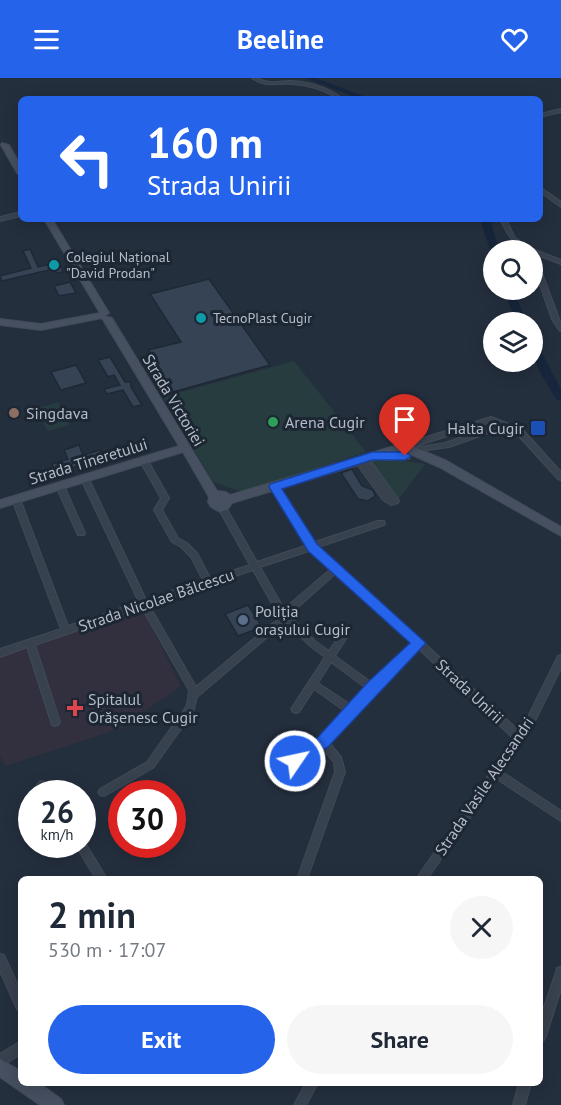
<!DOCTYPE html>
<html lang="en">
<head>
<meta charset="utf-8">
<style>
  :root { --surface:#fff; --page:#f6f6f7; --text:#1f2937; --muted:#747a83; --accent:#2563eb }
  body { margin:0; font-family:"PT Sans",sans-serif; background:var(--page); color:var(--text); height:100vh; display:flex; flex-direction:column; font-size:22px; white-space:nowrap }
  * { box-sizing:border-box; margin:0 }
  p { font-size:20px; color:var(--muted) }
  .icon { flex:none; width:33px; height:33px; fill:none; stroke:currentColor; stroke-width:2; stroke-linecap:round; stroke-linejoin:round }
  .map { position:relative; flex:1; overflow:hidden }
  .drawer { position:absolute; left:18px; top:798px; width:525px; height:210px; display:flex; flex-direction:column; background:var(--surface); border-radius:9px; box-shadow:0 3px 15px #0003 }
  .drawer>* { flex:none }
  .top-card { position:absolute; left:18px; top:18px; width:525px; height:126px; border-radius:9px; box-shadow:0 3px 15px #0003; background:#2563eb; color:#fff; overflow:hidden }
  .fabs { position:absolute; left:483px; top:162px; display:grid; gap:12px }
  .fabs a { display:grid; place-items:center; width:60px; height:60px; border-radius:50%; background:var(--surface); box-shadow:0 3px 15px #0003; font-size:30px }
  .speed { position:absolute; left:18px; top:702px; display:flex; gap:12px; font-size:30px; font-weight:700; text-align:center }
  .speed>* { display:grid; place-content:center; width:78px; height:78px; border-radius:50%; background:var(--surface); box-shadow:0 3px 15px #0003; line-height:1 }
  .speed small { font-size:15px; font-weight:400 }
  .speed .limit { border:9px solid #d22; background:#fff; color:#111 }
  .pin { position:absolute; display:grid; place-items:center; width:51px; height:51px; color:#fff; margin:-62px -26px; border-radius:50% 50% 50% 0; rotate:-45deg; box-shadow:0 0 6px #0007 }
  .pin .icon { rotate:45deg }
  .me { position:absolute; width:66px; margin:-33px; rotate:56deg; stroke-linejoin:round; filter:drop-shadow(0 0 4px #0008) }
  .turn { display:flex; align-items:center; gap:21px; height:126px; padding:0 30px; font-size:27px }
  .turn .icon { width:78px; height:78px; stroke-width:2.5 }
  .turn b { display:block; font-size:42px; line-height:51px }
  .round { display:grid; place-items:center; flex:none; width:63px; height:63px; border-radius:32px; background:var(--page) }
  .headline { display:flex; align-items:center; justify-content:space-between; height:102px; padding:0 30px }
  h1 { font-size:36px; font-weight:600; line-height:45px }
  .primary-button { display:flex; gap:12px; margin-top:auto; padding:12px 30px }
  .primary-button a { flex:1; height:69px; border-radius:36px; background:var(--accent); color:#fff; font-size:24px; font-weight:600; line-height:69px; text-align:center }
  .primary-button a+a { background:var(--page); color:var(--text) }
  header { display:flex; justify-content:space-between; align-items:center; height:78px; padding:0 30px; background:var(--accent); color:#fff; font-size:27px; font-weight:600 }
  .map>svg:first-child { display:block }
  .medical { fill:#32303f }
  .green { fill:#263c3f }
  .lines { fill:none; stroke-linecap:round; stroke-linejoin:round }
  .river { fill:#17263c; fill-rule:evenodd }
  .building { fill:#364354; stroke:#1f2835; stroke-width:1.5 }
  .street-casing { stroke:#414a57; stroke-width:2 }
  .secondary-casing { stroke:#414a57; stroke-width:2 }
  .street { fill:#38414e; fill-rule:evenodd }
  .secondary { fill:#465061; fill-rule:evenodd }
  .route { fill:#2563eb; stroke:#184099; stroke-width:1.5 }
  .culture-dot { fill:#0f9aa8; stroke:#1d2633; stroke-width:2 }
  .education-dot { fill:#8d6e63; stroke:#1d2633; stroke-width:2 }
  .leisure-dot { fill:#2e9e5b; stroke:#1d2633; stroke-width:2 }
  .transit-dot { fill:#1a4fb4; stroke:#1d2633; stroke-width:2 }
  .service-dot { fill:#5c6f8a; stroke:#1d2633; stroke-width:2 }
  .health-dot { fill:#e0444e; stroke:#1d2633; stroke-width:2 }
  .labels { text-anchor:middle; stroke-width:6; stroke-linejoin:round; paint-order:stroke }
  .far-poi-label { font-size:14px; fill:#b4bcc9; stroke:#1d2633; text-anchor:start }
  .street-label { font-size:16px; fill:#b4bcc9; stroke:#1d2633 }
  .poi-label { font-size:16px; fill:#b4bcc9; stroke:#1d2633; text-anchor:start }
</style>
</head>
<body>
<header><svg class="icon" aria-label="menu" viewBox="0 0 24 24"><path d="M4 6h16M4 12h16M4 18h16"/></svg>Beeline<svg class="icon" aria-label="heart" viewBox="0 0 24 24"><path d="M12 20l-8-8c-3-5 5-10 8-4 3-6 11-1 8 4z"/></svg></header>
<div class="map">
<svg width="561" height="1027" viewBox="0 0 561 1027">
  <rect width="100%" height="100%" fill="#242f3e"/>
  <path class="medical" d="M142 530 181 608 119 651 5 688 0 678V578Z"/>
  <path class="green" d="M294 283 366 374 242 414 213 404 163 319Z
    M58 324 70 347 48 353 36 331Z
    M392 381 425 386 399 421 368 383Z"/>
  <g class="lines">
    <path class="river" d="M305 0H316L371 21H360Z
      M480 141H490L499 172H494V174L490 172Z
      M503 212H513L527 244H517Z
      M532 263 537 266 561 311V323L557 322C545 303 532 285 532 263Z"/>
  </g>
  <path class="building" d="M30 171 38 189 59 184 63 194 56 195 53 191 2 203 0 198 31 190 23 173Z
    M209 201 270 287 173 314 148 272 181 264 150 216Z
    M70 204 76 215 59 218 54 208Z
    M110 279 125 304H131V309L142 327 133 329 123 312 107 316 104 311 120 307 114 297 108 299 98 282Z
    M76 287 86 305 61 312 51 294Z
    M79 367 83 377 100 372 104 380 56 395 52 386 68 381 64 372Z
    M352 391 362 408 373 412 375 418 368 423 358 421 341 395Z
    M248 527 262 549 238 558 225 536Z"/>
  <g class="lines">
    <defs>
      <path id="street" d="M252 0C259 0 263 4 270 4 277 5 283 3 289 3 306 3 326 9 339 18L335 21H330L334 18C321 11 307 7 293 6 276 4 267 11 252 0Z
        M561 31V34L540 39V36Z
        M540 109 561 124V129L540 114Z
        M21 134V138L0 143V139Z
        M500 141H506L515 160 533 171 561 182V186L540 178 539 187 561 246V253L559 252 552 241 533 187 535 176 532 175V172C514 171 507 155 500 141Z
        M491 339 522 351 561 394V402L558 401 516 355 501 348 500 351 449 369 414 374 410 372 414 370 445 365 494 348V345L491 344 410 370H407L403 368 404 366Z
        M361 378H367L398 421 399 423 398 425 391 427 383 422 354 382 355 380H360Z
        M141 381H147L169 420 162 432 178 460 187 465 197 475 210 500 250 487 217 428 218 426H224L257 484 308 467 272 411 271 409 272 407H278L315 464 378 443H384L385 445 384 447 318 469 321 473 369 514 519 653 524 647 558 578 561 577V590L530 653 502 694 561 733V743L497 701 427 801H416L514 661 419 571 375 613 329 664 341 679 345 694 307 801H297L335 694 334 684 322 670 284 695 281 696 278 695 276 692 278 689 320 661 345 633 314 611 299 634 296 635 293 634 291 631 293 628 325 579 309 567 287 545 279 549 197 619 193 634 153 690 106 717 103 718 100 717 98 714 100 711 147 684 186 629 188 622 189 612 142 530 35 567 60 644 58 647 55 648 52 647 27 569 0 579V571L61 551 12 421 16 418 20 421 68 548 139 524 81 401 82 399 85 398 89 401 146 522 203 502 191 479 181 469 172 464 154 432 161 420 140 383ZM312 472 315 477 331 491 284 531 260 489ZM253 492 278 536 282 540 273 545 196 609 149 527ZM336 495 363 518 413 565 372 605 335 578 347 559 346 557H340L329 573 315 563 289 537ZM331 584 366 610 351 627 318 605Z
        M60 405 64 408 85 455 84 457H78L77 455 56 408Z
        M42 703 45 704 53 716H42L37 707 39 704Z
        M82 762 84 763 107 801H96L75 766H82Z
        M0 876 4 877 21 914V933L17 931 0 893Z
        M561 889V911L546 958 544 962 540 964V941L556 894 557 890Z
        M21 963V976L0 989V976Z
        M306 1005H318L306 1027H294Z
        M519 1005H531L525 1027H513Z"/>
      <path id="secondary" d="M2 65 9 67 21 88V97L17 95 1 67Z
        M44 141H52L109 235 104 238 112 240 217 413 226 414 230 417 401 366 406 370 398 374 409 375 410 378 409 381 385 382 381 380 232 425 228 431 220 434 211 429 208 424 209 419 183 374 0 430V422L179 368 102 240 41 252 0 247V241L41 246 100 235Z
        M414 369 447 383 561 449V458L439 389 410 376 409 373Z
        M0 981 21 993V1005H39L61 1021 64 1027H40L0 999Z"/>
    </defs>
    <use href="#street" class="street-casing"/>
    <use href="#secondary" class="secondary-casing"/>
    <use href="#street" class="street"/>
    <use href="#secondary" class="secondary"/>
  </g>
  <path class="route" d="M372 374H405L411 378 405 382H372L282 411 317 466 426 565 328 669 295 690 290 688 287 683 290 678 318 659 367 605 410 565 308 473 269 409 270 406Z"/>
  <g class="culture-dot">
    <circle cx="54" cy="187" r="6"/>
    <circle cx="201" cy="240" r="6"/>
  </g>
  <circle class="education-dot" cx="14" cy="335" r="6"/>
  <circle class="leisure-dot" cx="273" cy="344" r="6"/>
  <rect class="transit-dot" x="530" y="342" width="16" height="16" rx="3"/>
  <circle class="service-dot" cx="243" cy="542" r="6"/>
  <path class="health-dot" d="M72 621h6v6h6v6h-6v6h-6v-6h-6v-6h6z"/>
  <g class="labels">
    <g class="far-poi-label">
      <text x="66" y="184">Colegiul Național<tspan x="66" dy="16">"David Prodan"</tspan></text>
      <text x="213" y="245">TecnoPlast Cugir</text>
    </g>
    <g class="street-label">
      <text transform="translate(174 322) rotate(59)" y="6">Strada Victoriei</text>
      <text transform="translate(88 383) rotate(-17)" y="6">Strada Tineretului</text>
      <text transform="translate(156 522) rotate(-19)" y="6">Strada Nicolae Bălcescu</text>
      <text transform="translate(470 613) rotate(43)" y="6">Strada Unirii</text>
      <text transform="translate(484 708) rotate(-56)" y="6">Strada Vasile Alecsandri</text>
    </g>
    <g class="poi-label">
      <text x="26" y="341">Singdava</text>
      <text x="285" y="350">Arena Cugir</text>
      <text x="524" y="356" text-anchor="end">Halta Cugir</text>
      <text x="255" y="539">Poliția<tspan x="255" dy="18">orașului Cugir</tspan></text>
      <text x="88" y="627">Spitalul<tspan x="88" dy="18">Orășenesc Cugir</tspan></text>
    </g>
  </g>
</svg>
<div class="fabs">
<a><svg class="icon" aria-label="search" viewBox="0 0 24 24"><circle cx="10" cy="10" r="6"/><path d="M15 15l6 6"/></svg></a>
<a><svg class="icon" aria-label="layers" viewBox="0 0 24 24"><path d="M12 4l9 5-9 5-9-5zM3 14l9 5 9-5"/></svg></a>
</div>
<div class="speed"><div>26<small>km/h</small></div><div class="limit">30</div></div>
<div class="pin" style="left:405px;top:378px;background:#d93025"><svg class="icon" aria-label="arrive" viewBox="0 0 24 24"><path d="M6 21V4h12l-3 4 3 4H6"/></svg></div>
<svg class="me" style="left:295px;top:683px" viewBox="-20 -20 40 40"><circle r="17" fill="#2563eb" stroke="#fff" stroke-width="3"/><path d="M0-11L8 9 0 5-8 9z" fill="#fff"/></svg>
<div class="top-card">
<div class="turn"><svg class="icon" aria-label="left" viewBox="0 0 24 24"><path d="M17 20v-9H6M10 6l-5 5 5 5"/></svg><div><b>160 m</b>Strada Unirii</div></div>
</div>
<section class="drawer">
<div class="headline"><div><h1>2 min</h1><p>530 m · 17:07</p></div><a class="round"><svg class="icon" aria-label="close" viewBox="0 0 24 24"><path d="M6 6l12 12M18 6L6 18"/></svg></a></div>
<div class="primary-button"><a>Exit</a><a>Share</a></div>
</section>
</div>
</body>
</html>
